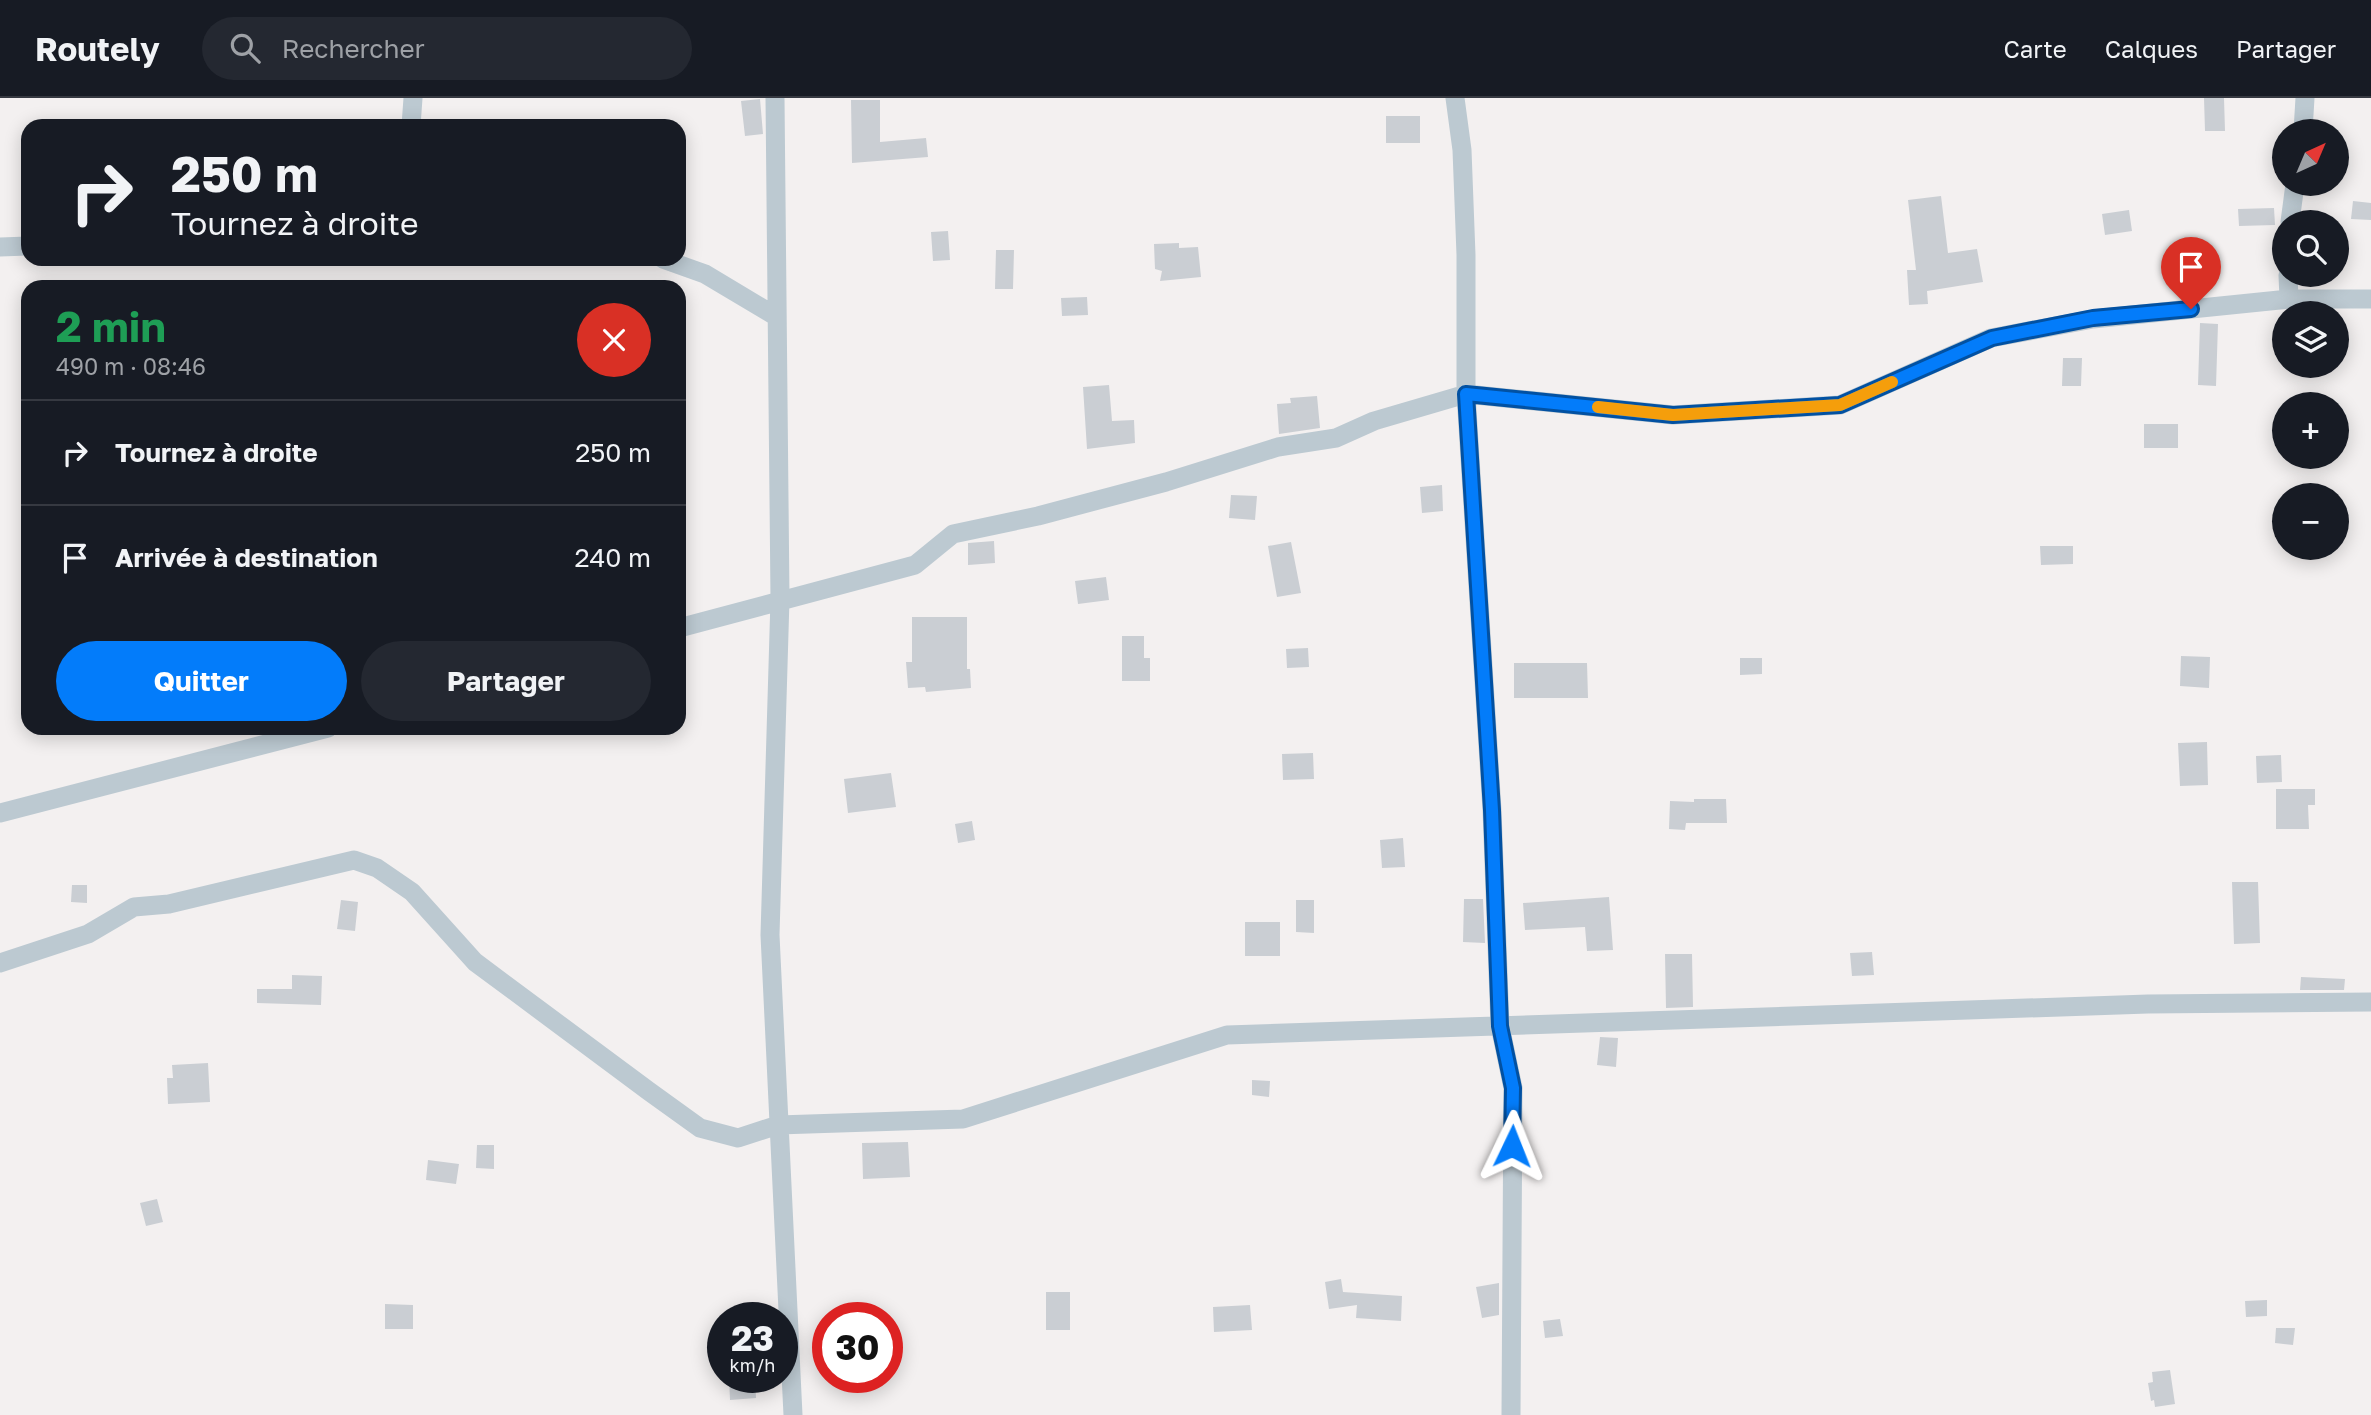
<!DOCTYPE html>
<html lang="fr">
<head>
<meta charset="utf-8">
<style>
  :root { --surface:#171b24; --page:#242831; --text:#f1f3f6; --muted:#9ea1a6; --line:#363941; --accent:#037cfa }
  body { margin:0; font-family:"Golos Text",sans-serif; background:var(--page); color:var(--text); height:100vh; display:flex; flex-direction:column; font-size:26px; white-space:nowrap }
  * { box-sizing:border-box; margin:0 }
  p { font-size:23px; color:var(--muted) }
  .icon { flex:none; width:38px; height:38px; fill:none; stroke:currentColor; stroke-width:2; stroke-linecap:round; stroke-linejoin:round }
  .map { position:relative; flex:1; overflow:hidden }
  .panel { position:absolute; left:21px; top:182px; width:665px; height:455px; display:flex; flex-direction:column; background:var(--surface); border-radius:21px; box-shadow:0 4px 18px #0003 }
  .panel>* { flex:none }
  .guide { position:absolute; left:21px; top:21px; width:665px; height:147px; border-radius:21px; box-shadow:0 4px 18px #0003; background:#171b24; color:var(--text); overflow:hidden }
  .needle { width:46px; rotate:44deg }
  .controls { position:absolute; left:2272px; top:21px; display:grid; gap:14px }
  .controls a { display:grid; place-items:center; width:77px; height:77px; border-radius:50%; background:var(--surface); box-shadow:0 4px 18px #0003; font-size:35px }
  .speed { position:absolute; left:707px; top:1204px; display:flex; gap:14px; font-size:35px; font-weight:700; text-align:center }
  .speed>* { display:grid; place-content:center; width:91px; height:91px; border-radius:50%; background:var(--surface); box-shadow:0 4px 18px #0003; line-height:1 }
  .speed small { font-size:18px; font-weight:400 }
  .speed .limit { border:10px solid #d22; background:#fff; color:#111 }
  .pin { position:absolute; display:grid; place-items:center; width:60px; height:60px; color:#fff; margin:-72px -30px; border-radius:50% 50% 50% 0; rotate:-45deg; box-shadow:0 0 7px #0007 }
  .pin .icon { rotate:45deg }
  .me { position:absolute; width:77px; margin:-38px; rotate:2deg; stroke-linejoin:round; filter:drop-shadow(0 0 5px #0008) }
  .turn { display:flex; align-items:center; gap:24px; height:147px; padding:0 35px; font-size:32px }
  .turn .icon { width:91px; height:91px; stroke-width:2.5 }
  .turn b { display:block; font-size:49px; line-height:60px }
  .round { display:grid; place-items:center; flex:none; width:74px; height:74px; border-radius:37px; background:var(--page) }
  .headline { display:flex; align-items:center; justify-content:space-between; height:119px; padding:0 35px }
  h1 { font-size:42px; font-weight:700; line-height:52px; color:#1e9e55 }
  .primary-button { display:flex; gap:14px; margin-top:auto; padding:14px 35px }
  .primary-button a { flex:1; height:80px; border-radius:42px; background:var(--accent); color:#fff; font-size:28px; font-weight:700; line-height:80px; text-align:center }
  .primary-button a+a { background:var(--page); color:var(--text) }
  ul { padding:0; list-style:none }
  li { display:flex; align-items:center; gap:21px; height:105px; padding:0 35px; border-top:2px solid var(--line) }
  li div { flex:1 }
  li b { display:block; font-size:26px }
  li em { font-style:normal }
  header { display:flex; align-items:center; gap:42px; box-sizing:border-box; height:98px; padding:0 35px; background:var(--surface); border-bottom:2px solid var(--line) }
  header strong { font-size:33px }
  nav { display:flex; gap:38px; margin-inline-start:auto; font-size:24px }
  .search { width:490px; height:63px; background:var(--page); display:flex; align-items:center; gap:18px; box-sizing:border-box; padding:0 24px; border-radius:38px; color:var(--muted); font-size:26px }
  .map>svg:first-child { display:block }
  .building { fill:#caced3 }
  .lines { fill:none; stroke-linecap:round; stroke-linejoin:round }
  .minor { stroke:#bcc9d1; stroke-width:19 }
  .route-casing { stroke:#0251a2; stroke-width:18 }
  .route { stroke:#037cfa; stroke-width:12 }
  .slow { stroke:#f59e0b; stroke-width:12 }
</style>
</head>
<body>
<header>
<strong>Routely</strong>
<div class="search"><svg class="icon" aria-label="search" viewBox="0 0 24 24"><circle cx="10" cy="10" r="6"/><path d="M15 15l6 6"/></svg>Rechercher</div>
<nav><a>Carte</a><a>Calques</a><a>Partager</a></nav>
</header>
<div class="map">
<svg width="2371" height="1317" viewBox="0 0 2371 1317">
  <rect width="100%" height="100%" fill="#f3f0f0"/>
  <path class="building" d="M2204 0H2224L2225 33H2205Z
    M760 1 763 36 745 38 741 3Z
    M851 2H880V44L926 40 928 59 852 65Z
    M1386 18H1420V45H1386Z
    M1941 98 1948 155 1977 151 1983 184 1927 193 1928 206 1909 207 1907 172H1916L1908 102Z
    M2353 103 2371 105V122L2351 121Z
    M2274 110 2275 127 2239 128 2238 111Z
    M2129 112 2132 133 2105 137 2102 116Z
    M948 133 950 162 933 163 931 134Z
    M1179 145V150L1198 149 1201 179 1160 183 1162 173 1155 171 1154 146Z
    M996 152H1014L1013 191H995Z
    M1087 199 1088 217 1062 218 1061 200Z
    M2200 225 2218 226 2216 288 2198 287Z
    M2063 260H2082L2081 288H2062Z
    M1109 287 1112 323 1134 322 1135 345 1087 351 1083 289Z
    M1317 298 1320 330 1279 336 1277 306 1291 305 1290 300Z
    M2144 326H2178V350H2144Z
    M1442 387 1443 413 1422 415 1420 389Z
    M1231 397 1257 398 1255 422 1229 420Z
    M994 443 995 465 968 467V445Z
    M1291 444 1301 495 1277 499 1268 448Z
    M2040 448H2073V466L2041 467Z
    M1106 479 1109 502 1078 506 1075 483Z
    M912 519H967V571H970L971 590 926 594 925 589 908 590 906 564H912Z
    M1122 538H1144V560H1150V583H1122Z
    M1308 550 1309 569 1287 570 1286 551Z
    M2181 558 2210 559 2209 590 2180 588Z
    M1740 560H1762V576L1740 577Z
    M1514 565H1587L1588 600H1514Z
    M2207 644 2208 687 2180 688 2178 645Z
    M1313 655 1314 681 1283 682 1282 656Z
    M2281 657 2282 684 2257 685 2256 658Z
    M891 675 896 709 848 715 844 681Z
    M2276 691H2315V707H2308L2309 731H2276Z
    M1694 701H1726L1727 725H1686L1685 732 1669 731 1670 703 1694 704Z
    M972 723 975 742 958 745 955 726Z
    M1403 740 1405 769 1382 770 1380 742Z
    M2232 784H2258L2260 845 2234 846Z
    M72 787H87V805L71 804Z
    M1609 799 1613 852 1587 853 1585 829 1525 832 1523 805Z
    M1464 801H1483L1485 845 1463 844Z
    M341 802 358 804 355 833 337 831Z
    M1296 802H1314V835L1296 834Z
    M1245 824H1280V858H1245Z
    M1872 854 1874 877 1852 878 1850 855Z
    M1665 856H1692L1693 909 1666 910Z
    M292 877 322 878 321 907 257 905V891H292Z
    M2301 879 2345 881 2344 892H2300Z
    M1600 939 1618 940 1616 969 1597 967Z
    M208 965 210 1004 168 1006 167 980H173L172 967Z
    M1252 982 1270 983 1269 999 1252 997Z
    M908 1044 910 1079 863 1081 862 1045Z
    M477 1047H494V1071L476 1070Z
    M428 1062 459 1066 456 1086 426 1082Z
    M157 1101 163 1124 146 1128 140 1105Z
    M1341 1181 1343 1194 1402 1198 1401 1223 1356 1220 1357 1207 1329 1211 1325 1184Z
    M1499 1185V1217L1482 1220 1476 1189Z
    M1046 1194H1070V1232H1046Z
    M2267 1202V1218L2246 1219 2245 1203Z
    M385 1206 413 1207V1231H385Z
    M1250 1207 1252 1232 1214 1234 1213 1209Z
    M1560 1221 1563 1238 1545 1240 1543 1223Z
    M2276 1230H2295L2293 1247 2275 1245Z
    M2170 1272 2175 1306 2155 1309 2154 1302 2151 1303 2148 1285 2153 1284 2152 1274Z
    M729 1279H755L756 1300 730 1302Z"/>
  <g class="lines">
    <path class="minor" d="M775 0 780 501 770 837 793 1317
      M1455 0 1462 52 1466 157V296L1492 712 1500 928 1513 990 1511 1317
      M411 28 413 0
      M2303 33 2305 0
      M2290 124 2295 86
      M0 149 28 148
      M663 161 705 176 777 219
      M2288 177 2289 201
      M679 530 915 467 953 436 1038 418 1166 384 1278 349 1336 340 1374 323 1466 296 1673 317 1840 307 1991 240 2093 221 2289 201H2371
      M0 715 328 630
      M0 865 88 836 134 809 169 806 354 762 377 770 412 794 475 864 650 994 700 1030 738 1040 778 1027 963 1021 1227 937 2148 906 2371 904"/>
  </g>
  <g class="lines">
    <defs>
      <path id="route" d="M1512 1048 1513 990 1500 928 1492 712 1466 296 1673 317 1840 307 1992 240 2093 220 2191 211"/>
    </defs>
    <use href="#route" class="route-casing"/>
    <use href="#route" class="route"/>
    <path class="slow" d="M1598 309 1673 317 1840 307 1892 284"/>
  </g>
</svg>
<div class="controls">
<a><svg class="needle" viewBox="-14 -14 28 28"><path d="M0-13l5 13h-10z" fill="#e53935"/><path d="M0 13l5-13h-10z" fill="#9ea1a6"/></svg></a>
<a><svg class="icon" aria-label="search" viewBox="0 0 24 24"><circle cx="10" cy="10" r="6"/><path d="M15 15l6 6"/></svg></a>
<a><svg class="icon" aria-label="layers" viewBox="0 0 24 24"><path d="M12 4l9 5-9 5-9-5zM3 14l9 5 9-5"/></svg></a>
<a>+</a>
<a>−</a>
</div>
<div class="speed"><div>23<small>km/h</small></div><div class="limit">30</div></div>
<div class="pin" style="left:2191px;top:211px;background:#d93025"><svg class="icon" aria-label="arrive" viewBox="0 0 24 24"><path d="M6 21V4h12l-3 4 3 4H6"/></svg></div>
<svg class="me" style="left:1512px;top:1048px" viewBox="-20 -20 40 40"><path d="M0-17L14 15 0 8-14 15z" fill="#037cfa" stroke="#fff" stroke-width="4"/></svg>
<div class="guide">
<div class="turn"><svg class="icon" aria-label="right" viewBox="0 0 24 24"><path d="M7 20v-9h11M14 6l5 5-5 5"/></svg><div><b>250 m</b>Tournez à droite</div></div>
</div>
<section class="panel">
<div class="headline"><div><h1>2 min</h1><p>490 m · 08:46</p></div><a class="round" style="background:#d93025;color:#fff"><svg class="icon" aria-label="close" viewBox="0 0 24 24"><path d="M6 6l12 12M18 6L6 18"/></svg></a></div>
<ul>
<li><svg class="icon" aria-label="right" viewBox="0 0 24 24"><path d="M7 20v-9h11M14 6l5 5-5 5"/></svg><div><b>Tournez à droite</b></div><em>250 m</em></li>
<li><svg class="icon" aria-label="arrive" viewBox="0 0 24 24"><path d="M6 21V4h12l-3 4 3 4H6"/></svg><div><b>Arrivée à destination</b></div><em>240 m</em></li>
</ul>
<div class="primary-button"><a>Quitter</a><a>Partager</a></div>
</section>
</div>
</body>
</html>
